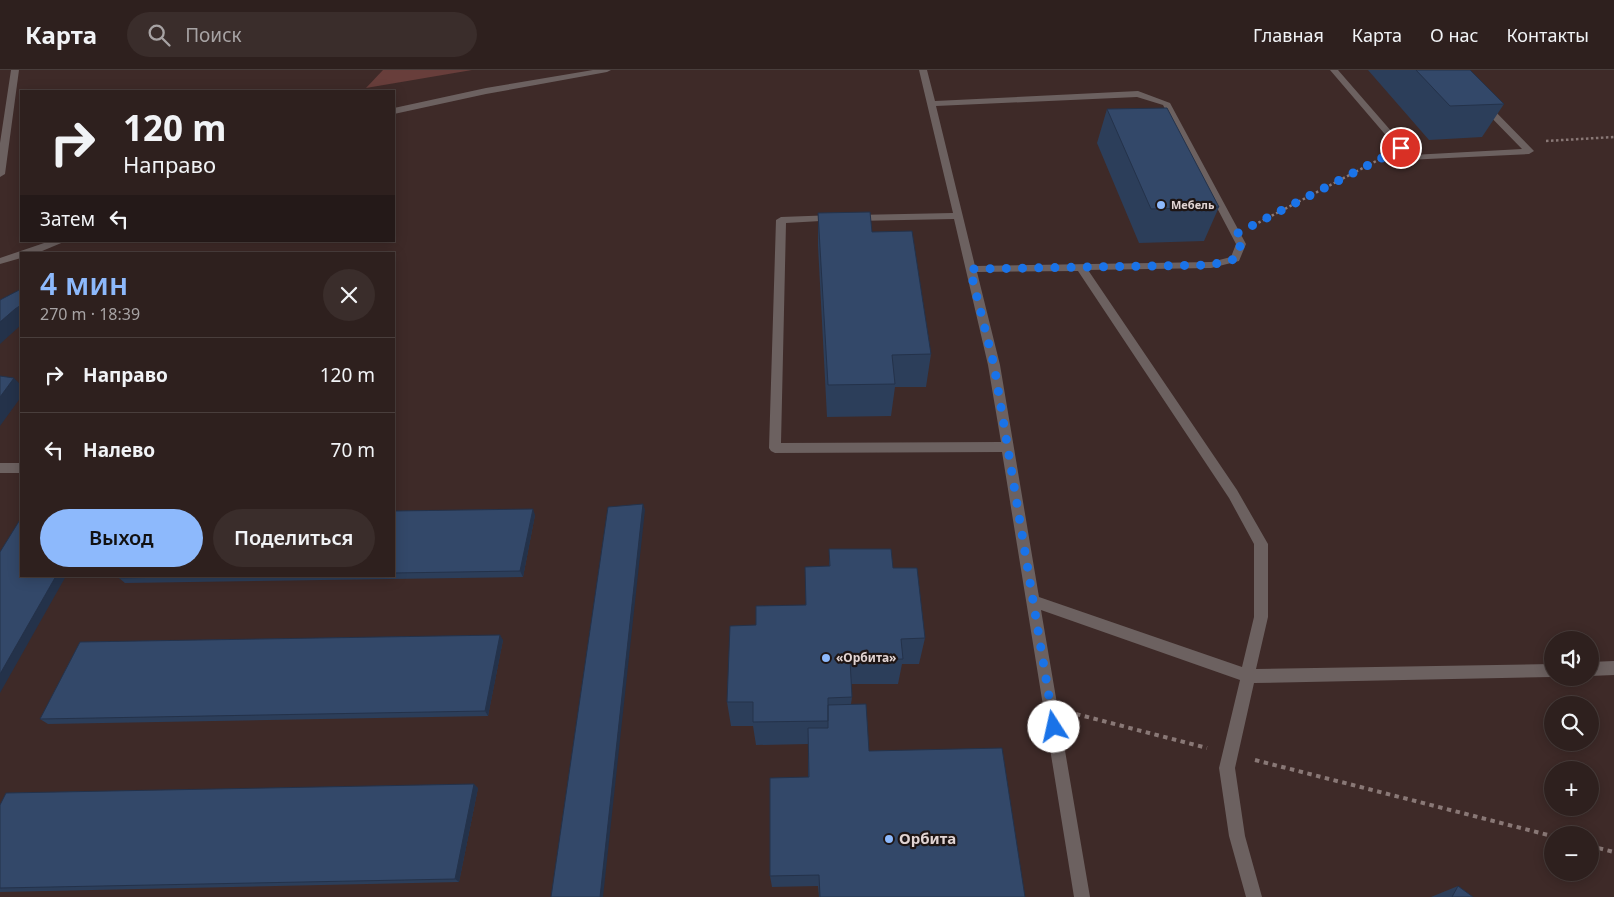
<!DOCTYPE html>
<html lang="ru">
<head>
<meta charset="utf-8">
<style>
  :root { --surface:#2e201e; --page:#3a2d2b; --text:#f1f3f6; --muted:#a7a3a4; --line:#493e3c; --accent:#8db9fc }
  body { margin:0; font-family:"Noto Sans",sans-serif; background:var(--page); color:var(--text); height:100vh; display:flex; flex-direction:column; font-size:19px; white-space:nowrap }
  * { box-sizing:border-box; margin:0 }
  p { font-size:16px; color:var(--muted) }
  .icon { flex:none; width:28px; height:28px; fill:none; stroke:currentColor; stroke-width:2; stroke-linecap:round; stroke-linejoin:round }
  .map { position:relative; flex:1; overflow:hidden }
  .drawer { position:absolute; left:20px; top:182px; width:375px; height:325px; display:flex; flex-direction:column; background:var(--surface); border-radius:0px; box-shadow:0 2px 12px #0003,0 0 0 1px var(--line) }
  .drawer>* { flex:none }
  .guide { position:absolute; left:20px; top:20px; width:375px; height:152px; border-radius:0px; box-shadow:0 2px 12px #0003,0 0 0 1px var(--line); background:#2e201e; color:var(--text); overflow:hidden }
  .fabs { position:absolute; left:1544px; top:561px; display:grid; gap:10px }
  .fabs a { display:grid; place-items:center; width:55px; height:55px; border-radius:50%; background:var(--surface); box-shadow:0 2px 12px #0003,0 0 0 1px var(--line); font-size:25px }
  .pin { position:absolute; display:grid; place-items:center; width:42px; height:42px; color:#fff; margin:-21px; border:2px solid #fff; border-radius:50%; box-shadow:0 1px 5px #0007 }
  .me { position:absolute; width:55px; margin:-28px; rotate:350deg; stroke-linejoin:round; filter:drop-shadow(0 0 4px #0008) }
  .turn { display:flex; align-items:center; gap:18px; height:105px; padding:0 20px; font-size:22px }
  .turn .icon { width:65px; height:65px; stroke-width:2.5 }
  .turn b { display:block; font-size:35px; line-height:42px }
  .then { display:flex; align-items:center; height:48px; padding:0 20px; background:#0003; gap:10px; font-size:19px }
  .round { display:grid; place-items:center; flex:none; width:52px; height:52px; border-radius:26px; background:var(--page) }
  .headline { display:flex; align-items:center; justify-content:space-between; height:85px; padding:0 20px }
  h1 { font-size:30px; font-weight:600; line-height:38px; color:var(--accent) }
  .cta { display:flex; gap:10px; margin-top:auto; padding:10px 20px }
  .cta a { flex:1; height:58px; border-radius:30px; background:var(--accent); color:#111; font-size:20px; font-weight:600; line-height:58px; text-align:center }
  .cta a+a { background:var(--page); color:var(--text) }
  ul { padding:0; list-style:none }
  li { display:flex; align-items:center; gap:15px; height:75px; padding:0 20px; border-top:1px solid var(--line) }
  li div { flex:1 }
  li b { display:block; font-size:19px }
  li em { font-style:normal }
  header { display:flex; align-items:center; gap:30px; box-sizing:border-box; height:70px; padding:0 25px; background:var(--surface); border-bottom:1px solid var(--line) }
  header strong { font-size:24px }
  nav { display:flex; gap:28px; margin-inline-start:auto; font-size:18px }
  .search { width:350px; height:45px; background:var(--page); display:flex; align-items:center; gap:12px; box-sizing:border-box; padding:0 18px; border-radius:28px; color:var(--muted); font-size:19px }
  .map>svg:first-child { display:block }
  .green { fill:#683e3b }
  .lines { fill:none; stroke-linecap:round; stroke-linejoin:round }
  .path-far1 { stroke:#897876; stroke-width:2.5; stroke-dasharray:2.5 2.5; stroke-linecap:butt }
  .path { stroke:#897876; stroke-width:4; stroke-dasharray:4.5 4.5; stroke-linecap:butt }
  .minor { fill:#6c6160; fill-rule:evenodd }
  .wall { fill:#2c3e5a }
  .shaded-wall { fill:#24324a }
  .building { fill:#334869; stroke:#24324a }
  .route { stroke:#1a73e8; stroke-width:9; stroke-dasharray:0 16.2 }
  .poi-dot { fill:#8db9fc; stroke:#1e1514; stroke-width:2 }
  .labels { text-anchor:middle; stroke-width:4.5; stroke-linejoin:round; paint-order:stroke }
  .far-poi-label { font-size:11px; font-weight:bold; fill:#e1d4d3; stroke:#1e1514; text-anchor:start }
  .poi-label { font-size:12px; font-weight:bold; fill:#e1d4d3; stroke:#1e1514; text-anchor:start }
  .near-poi-label { font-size:15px; font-weight:bold; fill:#e1d4d3; stroke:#1e1514; text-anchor:start }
</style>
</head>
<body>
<header>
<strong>Карта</strong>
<div class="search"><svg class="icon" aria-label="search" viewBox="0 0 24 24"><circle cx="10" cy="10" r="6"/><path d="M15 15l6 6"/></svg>Поиск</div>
<nav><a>Главная</a><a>Карта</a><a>О нас</a><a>Контакты</a></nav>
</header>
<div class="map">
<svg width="1614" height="827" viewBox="0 0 1614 827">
  <rect width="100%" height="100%" fill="#3e2a28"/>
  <path class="green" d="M383 0H472L366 18Z"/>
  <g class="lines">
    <path class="path-far1" d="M1546 71 1614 67
      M1254 155 1382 88"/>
    <path class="path" d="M1076 644 1207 678
      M1255 690 1552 766
      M1590 776 1614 782"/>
    <path class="minor" d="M11 0H19L5 104 0 107V73Z
      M593 0H611L607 2 486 24 394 44V38L486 18Z
      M919 0H927L935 31 1138 21 1170 33 1246 174 1239 191 1211 198 1088 200 1237 420 1268 474V547L1256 599 1552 594V607L1254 613 1235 698 1245 766 1262 827H1246L1229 766 1219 698 1240 610 1041 540 1090 827H1074L1002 382 775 383 771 381 769 378 776 150 781 147 835 145 840 148 838 150 786 153 781 373 1001 372 988 295 954 149 855 151 850 148 855 145 953 143ZM1137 27 1163 35 1236 174 1231 187 1211 192 975 196 936 36ZM1078 201 1229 428 1254 474V547L1242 597 1039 527 1000 295 977 202Z
      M1330 0H1338L1412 85 1522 79 1481 37 1480 35 1484 32 1487 33 1534 81 1529 84 1407 90Z
      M50 171H66L35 184H21V188L0 194V188Z
      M0 393H21V403H0Z
      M1614 591V605L1590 606V592Z"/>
  </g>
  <path class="wall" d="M1368 0H1470L1504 34 1482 67 1429 70Z
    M1107 39 1219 137 1204 171 1139 173 1097 73Z
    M818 143 872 162 931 284 926 317H895L891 346 827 347 818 176Z
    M394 441 535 445 523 507 125 513 119 508 120 506H394Z
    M829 479 893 498 925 568 919 594H902L898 614H851L852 627 851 634 869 681 1025 827H819L818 816 772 817 770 806 808 707V674L756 675 753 656H731L727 632 756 555 805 535 829 496Z
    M503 570 488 646 48 654 40 649Z
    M478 718 459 812 0 822V735Z
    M1458 816 1473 827H1431Z"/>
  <path class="shaded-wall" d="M21 235V255L0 274V252L15 239Z
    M14 308 21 315V327L0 356V327Z
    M643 434 645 440 603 827H600Z
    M533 439 535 445 523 507 520 501Z
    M56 506H66L0 623V604Z
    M500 565 503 570 488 646 485 641Z
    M474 714 478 718 459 812 455 809Z"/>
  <path class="building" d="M1416 0H1470L1504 34 1450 36Z
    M1167 38 1219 137 1151 139 1107 39Z
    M870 142 872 162 912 161 931 284 892 285 895 314 828 315 818 143Z
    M21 219V235L15 239 0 252V230Z
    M0 306 14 308 0 327Z
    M643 434 600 827H551L608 437Z
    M533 439 520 501 394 503V441Z
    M21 448V506H56L0 604V482Z
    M829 479H891L893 498H917L925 568 901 569 903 589 850 590 852 627 828 628V651L753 652V632H727L730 556 756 555V536L806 535 805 497 830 496Z
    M120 506H223L119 508Z
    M500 565 485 641 40 649 80 572Z
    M866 634 869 681 1002 678 1025 827H820L819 805 770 806V708L809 707 808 658H828V635Z
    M474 714 455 809 0 818V735L6 723Z
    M1458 816 1473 827H1452Z"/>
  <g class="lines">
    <path class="route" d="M1054 657 994 295 970 199 1211 195 1235 189 1241 174 1236 164 1401 78"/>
  </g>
  <g class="poi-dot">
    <circle cx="1161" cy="135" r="5"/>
    <circle cx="826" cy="588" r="5"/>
    <circle cx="889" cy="769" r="5"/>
  </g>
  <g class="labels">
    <g class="far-poi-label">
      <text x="1171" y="139">Мебель</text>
    </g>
    <g class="poi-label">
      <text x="836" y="592">«Орбита»</text>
    </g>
    <g class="near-poi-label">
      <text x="899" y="774">Орбита</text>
    </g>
  </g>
</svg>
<div class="fabs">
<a><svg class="icon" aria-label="sound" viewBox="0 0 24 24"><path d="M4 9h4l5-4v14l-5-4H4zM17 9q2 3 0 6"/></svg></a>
<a><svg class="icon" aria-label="search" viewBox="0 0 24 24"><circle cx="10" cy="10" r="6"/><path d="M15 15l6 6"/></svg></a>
<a>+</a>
<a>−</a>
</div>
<div class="pin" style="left:1401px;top:78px;background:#d93025"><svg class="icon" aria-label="arrive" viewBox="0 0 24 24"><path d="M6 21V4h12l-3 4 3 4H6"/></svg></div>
<svg class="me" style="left:1054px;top:657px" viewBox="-20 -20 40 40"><circle r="19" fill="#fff"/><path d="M0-13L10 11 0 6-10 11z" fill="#1a73e8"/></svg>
<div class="guide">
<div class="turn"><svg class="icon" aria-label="right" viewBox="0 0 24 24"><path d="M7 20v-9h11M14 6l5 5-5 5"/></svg><div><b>120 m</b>Направо</div></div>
<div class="then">Затем<svg class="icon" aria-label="left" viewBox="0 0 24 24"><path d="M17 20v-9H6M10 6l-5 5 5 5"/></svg></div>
</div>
<section class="drawer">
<div class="headline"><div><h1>4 мин</h1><p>270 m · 18:39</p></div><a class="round"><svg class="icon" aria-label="close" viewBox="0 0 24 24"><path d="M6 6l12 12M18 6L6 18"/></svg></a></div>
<ul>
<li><svg class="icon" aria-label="right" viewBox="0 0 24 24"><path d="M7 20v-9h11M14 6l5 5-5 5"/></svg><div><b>Направо</b></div><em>120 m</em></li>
<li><svg class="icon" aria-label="left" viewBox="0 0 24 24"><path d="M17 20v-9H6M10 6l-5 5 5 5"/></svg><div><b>Налево</b></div><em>70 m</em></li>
</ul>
<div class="cta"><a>Выход</a><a>Поделиться</a></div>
</section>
</div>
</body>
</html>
